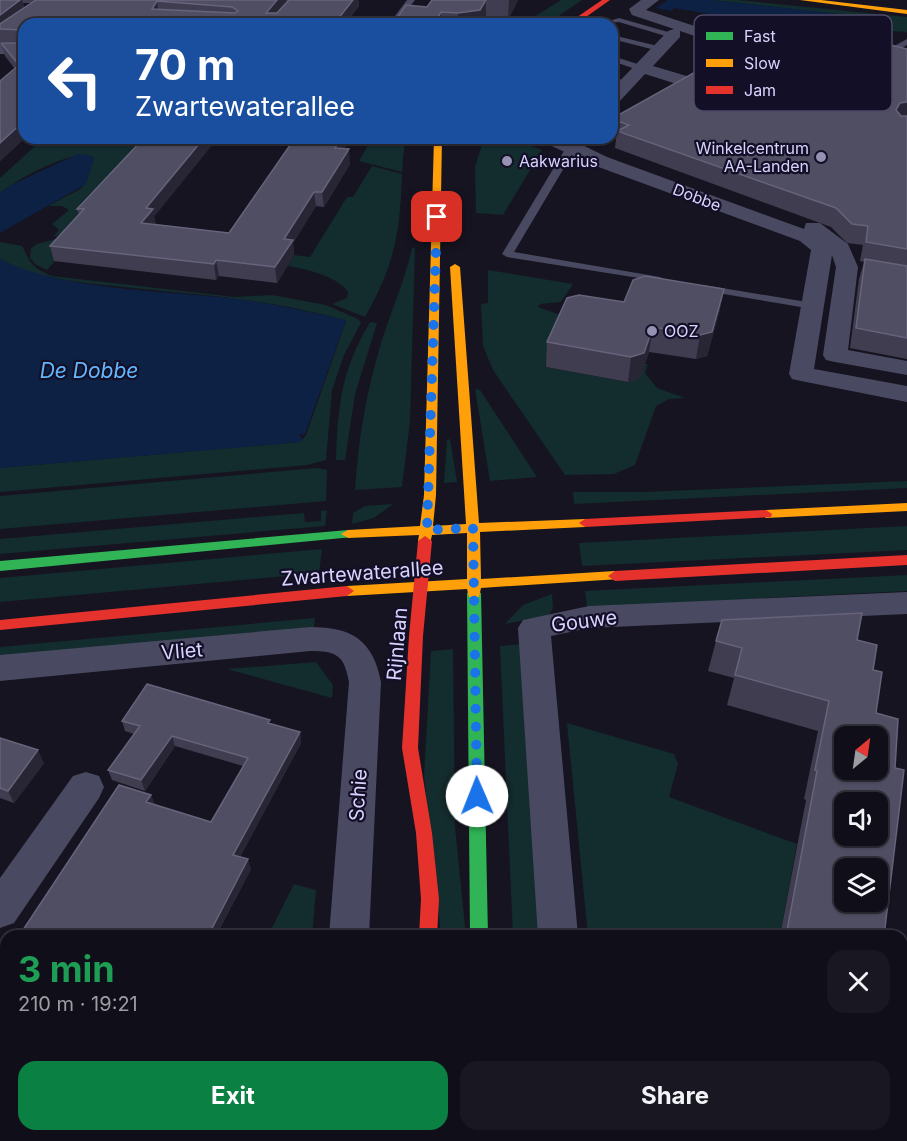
<!DOCTYPE html>
<html lang="en">
<head>
<meta charset="utf-8">
<style>
  :root { --surface:#100f19; --page:#191822; --text:#f1f3f6; --muted:#9c9ca2; --line:#302f38; --accent:#0b8043 }
  body { margin:0; font-family:Inter,sans-serif; background:var(--page); color:var(--text); height:100vh; display:flex; flex-direction:column; font-size:22px; white-space:nowrap }
  * { box-sizing:border-box; margin:0 }
  p { font-size:20px; color:var(--muted) }
  .icon { flex:none; width:33px; height:33px; fill:none; stroke:currentColor; stroke-width:2; stroke-linecap:round; stroke-linejoin:round }
  .map { position:relative; flex:1; overflow:hidden }
  .sheet { position:absolute; left:0px; top:930px; width:908px; height:212px; display:flex; flex-direction:column; background:var(--surface); border-radius:18px 18px 0 0; box-shadow:0 2px 4px #0004,0 0 0 2px var(--line) }
  .sheet>* { flex:none }
  .hud { position:absolute; left:18px; top:18px; width:600px; height:126px; border-radius:18px; box-shadow:0 2px 4px #0004,0 0 0 2px var(--line); background:#1a4fa0; color:#fff; overflow:hidden }
  .needle { width:39px; rotate:29deg }
  .buttons { position:absolute; left:834px; top:726px; display:grid; gap:12px }
  .buttons a { display:grid; place-items:center; width:54px; height:54px; border-radius:12px; background:var(--surface); box-shadow:0 2px 4px #0004,0 0 0 2px var(--line); font-size:30px }
  .pin { position:absolute; display:grid; place-items:center; width:51px; height:51px; color:#fff; margin:-26px; border-radius:12px; box-shadow:0 3px 9px #0006 }
  .me { position:absolute; width:66px; margin:-33px; rotate:359deg; stroke-linejoin:round; filter:drop-shadow(0 0 4px #0008) }
  .turn { display:flex; align-items:center; gap:21px; height:126px; padding:0 18px; font-size:27px }
  .turn .icon { width:78px; height:78px; stroke-width:2.5 }
  .turn b { display:block; font-size:42px; line-height:51px }
  .round { display:grid; place-items:center; flex:none; width:63px; height:63px; border-radius:18px; background:var(--page) }
  .head { display:flex; align-items:center; justify-content:space-between; height:102px; padding:0 18px }
  h1 { font-size:36px; font-weight:700; line-height:45px; color:#1e9e55 }
  .cta { display:flex; gap:12px; margin-top:auto; padding:12px 18px }
  .cta a { flex:1; height:69px; border-radius:18px; background:var(--accent); color:#fff; font-size:24px; font-weight:700; line-height:69px; text-align:center }
  .cta a+a { background:var(--page); color:var(--text) }
  .map>svg:first-child { display:block }
  .green { fill:#132c2d }
  .water { fill:#0d2144 }
  .lines { fill:none; stroke-linecap:round; stroke-linejoin:round }
  .lane { fill:#4a4962; fill-rule:evenodd }
  .street { fill:#4a4962; fill-rule:evenodd }
  .fast { fill:#30b455; fill-rule:evenodd }
  .slow { fill:#ff9f0a; fill-rule:evenodd }
  .jam { fill:#e5322d; fill-rule:evenodd }
  .wall { fill:#403d50; fill-rule:evenodd }
  .shaded-wall { fill:#282635 }
  .building { fill:#504e63; stroke:#66637b; stroke-width:1.5; fill-rule:evenodd }
  .route { stroke:#1a73e8; stroke-width:10; stroke-dasharray:0 18 }
  .poi-dot { fill:#9591b1; stroke:#130f26; stroke-width:2 }
  .labels { text-anchor:middle; stroke-width:4.5; stroke-linejoin:round; paint-order:stroke }
  .far-poi-label { font-size:16px; fill:#d9d4ff; stroke:#130f26; text-anchor:start }
  .far-street-label { font-size:16px; fill:#d9d4ff; stroke:#130f26 }
  .street-label { font-size:20px; fill:#d9d4ff; stroke:#130f26 }
  .water-label { font-size:21px; font-style:italic; fill:#62b6ff; stroke:#130f26 }
  .key { fill:#130f26; stroke:#4e4a67; stroke-width:1.5 }
  .key-label { font-size:16px; fill:#d9d4ff }
</style>
</head>
<body>
<div class="map">
<svg width="907" height="1141" viewBox="0 0 907 1141">
  <rect width="100%" height="100%" fill="#161421"/>
  <path class="green" d="M561 0H582L547 24H523Z
    M711 0H738L907 17V32L892 31 857 53 759 45 709 31 713 27 765 41 859 42 892 20Z
    M44 138H73L84 143 98 144 122 138H145L80 204 97 207 64 233 53 237 59 230 52 224 69 210 62 206H48L82 188 93 157C75 147 15 180 0 193V178Z
    M372 138H405L402 172 359 161Z
    M484 138H509L542 150 503 215 476 213 475 167Z
    M372 166 402 174C400 233 395 264 365 317L332 304 347 298 348 292C337 276 306 269 288 266L294 255 310 257 347 197H353Z
    M81 232 47 270 35 264 30 258 31 248 37 244Z
    M0 242 22 246C32 265 31 267 52 276L235 297 272 295 326 305 358 319 361 323 344 355 332 390 326 460 307 465 0 492V468L300 442 306 435 346 321C277 300 204 295 133 288 89 283 40 281 0 259Z
    M412 248H415L410 421 402 487 355 490C358 439 367 389 382 340 392 309 405 280 412 248Z
    M488 270 573 284 561 302 540 304 538 307 566 317 545 367 628 382 640 378 645 364H648L645 373 657 388 685 398 669 399 656 406 635 465 614 474 565 475 493 370 483 346 481 304 488 303Z
    M370 322 377 323 355 394 345 460H336C338 405 341 371 370 322Z
    M475 389 480 390 537 477 490 481Z
    M450 439 457 482 444 483 447 440Z
    M317 468 327 470 326 501 0 529V496Z
    M907 481V488L574 504 573 492H644Z
    M393 504 374 518 352 524 353 513 365 506Z
    M327 510 325 526 0 554V539L304 513 305 522 321 521V511Z
    M907 526V550L582 566 579 543Z
    M322 549 319 573 0 602V578Z
    M907 575V591L587 607 585 591Z
    M552 594 553 608 549 615 505 624 523 605Z
    M315 618 314 627 0 657V647Z
    M521 644 543 936H513L500 646Z
    M453 649 455 827 466 936H441L424 776 431 651Z
    M316 662 333 685 332 698 227 669Z
    M567 723 674 754 678 764 669 797 797 844 780 936H588Z
    M294 884 316 890 312 936H268Z
    M610 1136H741L740 1141H611Z"/>
  <path class="water" d="M668 0H711L893 20 859 42 765 41 713 27 722 16 674 8 672 11 656 8Z
    M78 154 89 155 94 159 86 184 0 233V193L11 185Z
    M0 259C56 289 163 291 229 298 268 302 307 312 346 320L305 434 301 432 305 435 298 434 302 438 301 442 0 468Z"/>
  <g class="lines">
    <path class="lane" d="M407 0H415L397 24H389Z
      M619 18 675 34 676 36 672 38 619 22 599 24Z
      M612 35 662 47 663 49 659 51 612 39Z
      M907 39V45L898 50 907 52V56L887 54V50Z
      M612 56 644 66 645 68 641 71 612 61Z
      M612 77 629 82 630 84 626 87 612 83Z
      M572 143 577 146 514 252 660 277 666 280 664 282 507 257 502 254 567 146Z
      M704 285 813 303 819 306 813 309 700 290 698 288Z"/>
    <path class="street" d="M641 0H659L646 10 755 46 757 49 721 70 715 69 713 65 736 50 680 31V37L653 66 717 85 720 89 717 93H705L645 74 618 103 612 104V89L668 31 674 29 632 15 629 9Z
      M0 44 24 45V55L0 54Z
      M541 138H568L607 157 804 229 806 223H820L848 244 858 267 848 350 907 361V375L835 362 826 360 823 355 836 267 832 255 814 369 907 386V402L801 381 792 379 789 374 811 250 800 241 593 165 543 142Z
      M907 592V614L589 628 551 636 578 936H538L518 628 523 620 589 606Z
      M310 627C352 627 373 640 381 682L369 936H329L349 682C344 655 337 651 310 651L0 681V655Z
      M86 772 99 776 104 787 99 798 14 923 0 928V878L73 776Z
      M0 1054 6 1056V1100L0 1098Z
      M134 1136H191L194 1141H136Z
      M314 1136H358L359 1141H313Z
      M552 1136H596L597 1141H551Z"/>
    <path class="fast" d="M348 530 353 531 355 534 353 537 0 571V561Z
      M474 588 481 593 488 936H470L467 593Z
      M416 1136H436V1141H416Z
      M475 1136H495V1141H475Z"/>
    <path class="slow" d="M800 0H821L907 10V14Z
      M434 138H442L436 495 433 526 466 524 450 267 455 264 460 267 479 523 585 519 591 523 585 527 480 532 481 579 615 571 622 576 620 579 481 588 479 597H469L467 589 347 596 340 591 347 586 467 579V533L432 535 430 544 425 546 418 541 419 535 348 538 341 534 348 530 420 526 424 495Z
      M907 503V511L766 518 760 514 766 510Z"/>
    <path class="jam" d="M602 0H610L576 24H567Z
      M766 510 772 514 771 517 585 527 579 523 585 519Z
      M425 536 432 541 423 636 418 748 432 833 439 899 437 936H419L421 899 416 833 402 748 409 636 418 541Z
      M907 555V565L615 581 608 576 615 571Z
      M347 586 354 591 347 596 0 630V620Z"/>
  </g>
  <path class="wall" d="M0 0H359V6L345 24H24V138H25L0 161V81L15 69 5 56 1 43H22L0 42ZM23 3H31L24 8Z
    M432 0H518L508 20 486 18 483 24H393L427 7Z
    M907 49V359L850 348 859 279 864 262 860 261 863 245 847 243 831 227 615 148 616 139 612 137V117L874 55Z
    M295 138H351L344 149 350 164 324 207 316 206 293 243 294 255 277 283 219 276 216 280 54 261 50 246 79 215 77 209 154 217 156 224 229 233Z
    M724 289 719 313 707 356 696 359 649 352 640 378 628 382 546 367 547 342 624 302Z
    M857 640 873 670 876 713 884 936H780L806 800 804 799 818 731 727 705 734 678 708 671 716 641Z
    M122 721 271 724 300 732 301 743 240 857 251 869 216 936H19L151 795 154 804 211 822 243 766 175 746 145 791 112 780 108 770 134 734 125 731Z
    M0 738 44 763 14 803 0 798Z
    M741 1136H863V1141H740Z"/>
  <path class="shaded-wall" d="M20 0H22L25 12 0 29V15Z
    M277 0H286L287 2 269 24 266 13Z
    M351 0H359V6L345 24H334Z
    M486 0V18L483 24H458V13Z
    M509 0H518L508 20 509 1Z
    M157 1 159 14 152 9Z
    M441 12V24H434Z
    M878 42 873 58 864 64 868 48Z
    M907 102V116L895 121 896 110 900 103Z
    M24 121V138H25L0 161V143Z
    M204 138H218L154 217 156 224 141 223 146 208Z
    M341 138H351L336 162 335 148Z
    M349 149 350 164 324 207 322 192Z
    M314 192 316 206 293 243 294 255 277 283 275 267 284 239Z
    M216 260 219 276 216 280 214 264Z
    M724 289 719 313 707 356 696 359 700 335Z
    M653 327 649 352 640 378 628 382 631 357Z
    M300 732 301 743 236 865 233 855Z
    M172 736 175 746 145 791 141 780Z
    M38 750 44 763 14 803 8 791Z
    M151 795 154 805 146 802Z
    M248 859 251 869 216 936H208Z"/>
  <path class="building" d="M0 0H20L0 15Z
    M36 0H277L266 13H277L289 0H353L334 24H24V121L0 143V81L19 65 1 43H22V30L0 29V24ZM157 1 232 7 238 11 235 13 152 9Z
    M432 0H486L480 10 458 13 441 12 434 24H393L406 5 427 7Z
    M796 19 878 42 868 48 869 56 877 55 891 45 907 49V102L900 103 896 110 901 116H907V249L866 242 868 226 852 224 836 208 617 131 629 125 612 119V117H615L776 27 781 28Z
    M144 138H204L146 208 153 209 141 223 229 233 295 138H341L335 148 349 149 322 192H314L284 239 293 240 275 267 216 260 214 264 50 246 84 209H77Z
    M865 259 907 266V338L856 328Z
    M645 276 724 289 712 332 700 335 653 327 644 353 631 357 547 342 567 298 579 295 624 302 633 280Z
    M862 613 857 640 877 645 873 670 882 672 876 713 898 719 895 768 904 770 884 936H786L817 771 815 770 829 701 735 675 742 648 716 641 722 620ZM844 736H878V770H844ZM844 802H878V836H844ZM844 868H878V902H844Z
    M147 684 270 720 268 723 300 732 233 855 248 859 208 936H19L119 785 151 795 146 802 211 822 248 758 172 736 141 780 108 770 140 726 122 721Z
    M0 738 38 750 8 791 0 788Z
    M748 1136H863V1141H747Z"/>
  <g class="lines">
    <path class="route" d="M437 217 427 530 473 528 477 796"/>
  </g>
  <g class="poi-dot">
    <circle cx="821" cy="157" r="6"/>
    <circle cx="507" cy="161" r="6"/>
    <circle cx="652" cy="331" r="6"/>
  </g>
  <g class="labels">
    <g class="far-poi-label">
      <text x="809" y="154" text-anchor="end">Winkelcentrum<tspan x="809" dy="18">AA-Landen</tspan></text>
      <text x="519" y="167">Aakwarius</text>
      <text x="664" y="337">OOZ</text>
    </g>
    <g class="far-street-label">
      <text transform="translate(697 197) rotate(21)" y="6">Dobbe</text>
    </g>
    <g class="street-label">
      <text transform="translate(362 573) rotate(-4)" y="7">Zwartewaterallee</text>
      <text transform="translate(584 621) rotate(-7)" y="7">Gouwe</text>
      <text transform="translate(397 644) rotate(-85)" y="7">Rijnlaan</text>
      <text transform="translate(182 651) rotate(-5)" y="7">Vliet</text>
      <text transform="translate(358 795) rotate(-86)" y="7">Schie</text>
    </g>
    <g class="water-label">
      <text x="89" y="378">De Dobbe</text>
    </g>
  </g>
  <rect x="694" y="15" width="198" height="96" rx="9" class="key"/>
  <rect x="706" y="32" width="27" height="8" fill="#30b455"/>
  <rect x="706" y="59" width="27" height="8" fill="#ff9f0a"/>
  <rect x="706" y="86" width="27" height="8" fill="#e5322d"/>
  <g class="key-label">
    <text x="744" y="42">Fast</text>
    <text x="744" y="69">Slow</text>
    <text x="744" y="96">Jam</text>
  </g>
</svg>
<div class="buttons">
<a><svg class="needle" viewBox="-14 -14 28 28"><path d="M0-13l5 13h-10z" fill="#e53935"/><path d="M0 13l5-13h-10z" fill="#9c9ca2"/></svg></a>
<a><svg class="icon" aria-label="sound" viewBox="0 0 24 24"><path d="M4 9h4l5-4v14l-5-4H4zM17 9q2 3 0 6"/></svg></a>
<a><svg class="icon" aria-label="layers" viewBox="0 0 24 24"><path d="M12 4l9 5-9 5-9-5zM3 14l9 5 9-5"/></svg></a>
</div>
<div class="pin" style="left:437px;top:217px;background:#d93025"><svg class="icon" aria-label="arrive" viewBox="0 0 24 24"><path d="M6 21V4h12l-3 4 3 4H6"/></svg></div>
<svg class="me" style="left:477px;top:796px" viewBox="-20 -20 40 40"><circle r="19" fill="#fff"/><path d="M0-13L10 11 0 6-10 11z" fill="#1a73e8"/></svg>
<div class="hud">
<div class="turn"><svg class="icon" aria-label="left" viewBox="0 0 24 24"><path d="M17 20v-9H6M10 6l-5 5 5 5"/></svg><div><b>70 m</b>Zwartewaterallee</div></div>
</div>
<section class="sheet">
<div class="head"><div><h1>3 min</h1><p>210 m · 19:21</p></div><a class="round"><svg class="icon" aria-label="close" viewBox="0 0 24 24"><path d="M6 6l12 12M18 6L6 18"/></svg></a></div>
<div class="cta"><a>Exit</a><a>Share</a></div>
</section>
</div>
</body>
</html>
